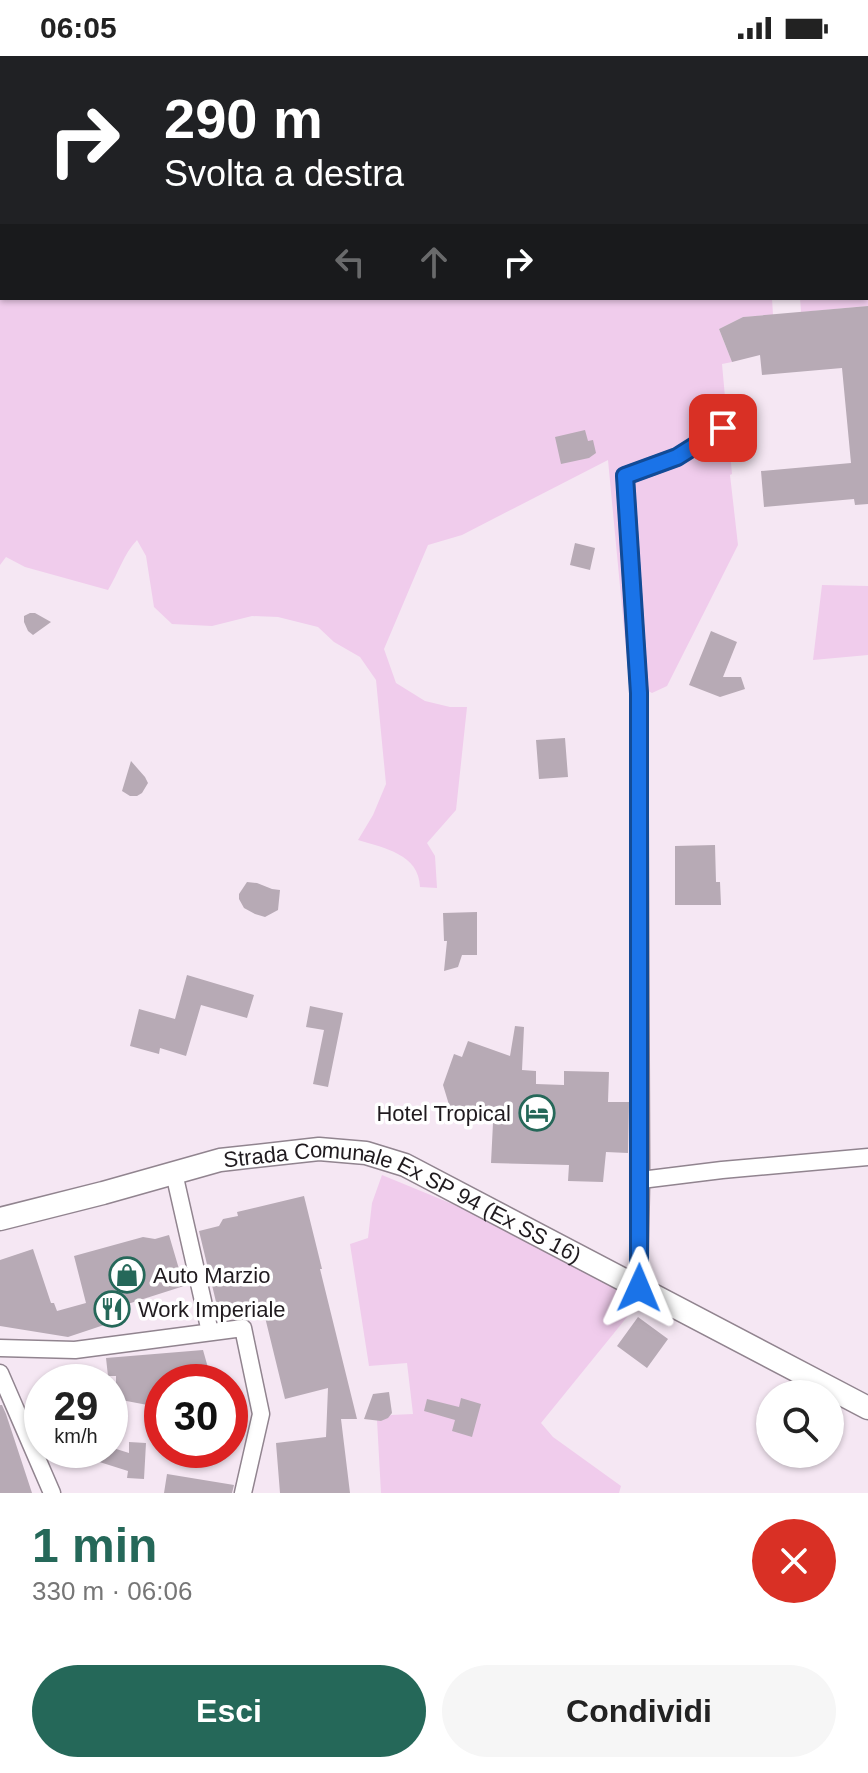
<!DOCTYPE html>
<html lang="it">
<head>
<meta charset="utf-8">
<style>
  :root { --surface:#fff; --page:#f6f6f6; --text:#222; --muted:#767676; --accent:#256859 }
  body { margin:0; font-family:Arial,sans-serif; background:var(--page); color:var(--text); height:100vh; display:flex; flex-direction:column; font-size:30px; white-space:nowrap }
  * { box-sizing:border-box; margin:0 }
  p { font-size:26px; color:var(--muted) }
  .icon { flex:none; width:44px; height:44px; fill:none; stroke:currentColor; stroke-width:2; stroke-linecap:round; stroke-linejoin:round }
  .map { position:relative; height:1437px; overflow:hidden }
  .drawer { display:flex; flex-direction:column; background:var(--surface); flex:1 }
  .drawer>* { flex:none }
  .guide { position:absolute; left:0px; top:0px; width:868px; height:244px; box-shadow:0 2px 6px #0004; background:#202124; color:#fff; overflow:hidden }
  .fabs { position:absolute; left:756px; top:1324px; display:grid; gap:16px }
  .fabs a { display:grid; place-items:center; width:88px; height:88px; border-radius:50%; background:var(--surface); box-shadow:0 2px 6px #0004; font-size:40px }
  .speed { position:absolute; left:24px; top:1308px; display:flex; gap:16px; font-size:40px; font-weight:700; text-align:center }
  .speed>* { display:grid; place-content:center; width:104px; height:104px; border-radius:50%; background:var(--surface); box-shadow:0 2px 6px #0004; line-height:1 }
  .speed small { font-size:20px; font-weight:400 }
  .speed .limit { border:12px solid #d22; background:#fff; color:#111 }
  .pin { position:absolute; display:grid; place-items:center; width:68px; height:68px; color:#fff; margin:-34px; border-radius:16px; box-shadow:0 4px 12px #0006 }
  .me { position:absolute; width:88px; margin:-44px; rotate:1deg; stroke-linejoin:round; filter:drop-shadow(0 0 6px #0008) }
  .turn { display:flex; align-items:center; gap:28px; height:168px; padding:0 32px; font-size:36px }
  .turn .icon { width:104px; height:104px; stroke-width:2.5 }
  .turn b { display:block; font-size:56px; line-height:68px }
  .lanes { display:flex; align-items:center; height:76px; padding:0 32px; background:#0003; justify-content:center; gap:40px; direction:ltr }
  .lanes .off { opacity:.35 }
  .round { display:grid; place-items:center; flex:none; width:84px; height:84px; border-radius:42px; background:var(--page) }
  .head { display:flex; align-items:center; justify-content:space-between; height:136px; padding:0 32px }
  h1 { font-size:48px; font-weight:600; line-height:60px; color:var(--accent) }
  .action { display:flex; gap:16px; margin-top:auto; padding:16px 32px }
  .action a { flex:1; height:92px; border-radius:48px; background:var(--accent); color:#fff; font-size:32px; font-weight:600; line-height:92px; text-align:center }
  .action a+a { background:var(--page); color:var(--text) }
  .status { display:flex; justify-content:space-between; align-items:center; height:56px; padding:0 40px; background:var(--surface); direction:ltr }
  .status svg { height:22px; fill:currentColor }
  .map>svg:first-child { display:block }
  .green { fill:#f0ccec }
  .building { fill:#b7aab5 }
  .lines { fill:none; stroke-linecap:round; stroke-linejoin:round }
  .minor-casing { stroke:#91848f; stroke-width:19 }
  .secondary-casing { stroke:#91848f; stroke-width:25 }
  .minor { stroke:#fff; stroke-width:16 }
  .secondary { stroke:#fff; stroke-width:22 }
  .route-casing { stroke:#114b97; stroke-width:20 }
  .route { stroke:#1a73e8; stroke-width:14 }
  .labels { text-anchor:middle; stroke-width:7; stroke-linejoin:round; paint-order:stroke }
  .poi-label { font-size:22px; fill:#201b1f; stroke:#fff; text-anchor:start }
  .street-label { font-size:22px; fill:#201b1f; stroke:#fff }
</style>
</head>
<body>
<div class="status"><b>06:05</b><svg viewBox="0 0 49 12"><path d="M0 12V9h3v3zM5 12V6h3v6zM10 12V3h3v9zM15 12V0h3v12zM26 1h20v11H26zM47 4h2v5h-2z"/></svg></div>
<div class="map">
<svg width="868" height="1437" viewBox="0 0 868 1437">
  <rect width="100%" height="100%" fill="#f5e7f3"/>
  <path class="green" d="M866 22 868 23V250L801 256 800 242H866Z
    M0 89 2 90V242H772L773 259 743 261 719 273 732 306 722 308 732 418 730 419 738 489 667 630 652 637 629 625 608 404 462 479 428 489 384 593 396 627 425 645 450 651H467L456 754 427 787 435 800 437 832 420 831C419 798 384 792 358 784L373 759 386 728 376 624 360 601 334 586 318 571 278 561 252 560 212 570 172 568 154 551 146 500 137 484C123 499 119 516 108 534L25 511 6 501 0 509Z
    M822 529 868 530V599L813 604Z
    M382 1119 467 1154 640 1245 541 1367 553 1381 621 1430 619 1437H381L377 1364 381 1365 391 1359 413 1358 407 1307 369 1310 350 1188 368 1182 372 1147Z"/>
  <path class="building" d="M868 250V448L855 449 854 443 764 451 761 415 851 407 842 312 762 319 760 299 732 306 719 273 743 261Z
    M585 374 588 385 593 384 596 397 589 402 561 408 555 381Z
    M575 487 595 492 590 514 570 509Z
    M30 557H35L51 566 33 579 28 575 24 566V560Z
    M711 575 737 586 723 621H741L745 633 720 641 689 629Z
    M565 682 568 721 539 723 536 684Z
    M131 705 145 721 148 727 142 737 137 740H130L122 735Z
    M715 789 716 826H720L721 849H675V790Z
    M247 826 257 827 272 833 280 834 278 854 265 861 255 858 244 852 239 843V838Z
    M477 856V899H462L458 911 444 915 447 885H444L443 857Z
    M187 919 254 939 247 962 201 949 186 1000 160 992 159 998 130 990 139 953 175 963Z
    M310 950 343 957 328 1031 313 1028 324 974 306 971Z
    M515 970 524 971 522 1014 536 1015V1028L564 1029V1015L609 1016 608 1046H629L628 1097 606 1096 603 1126 568 1125 569 1109 491 1107 493 1067 450 1052 443 1029 454 998 462 1001 468 985 510 1000Z
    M304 1140 322 1213H320L357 1363H341L350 1437H280L276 1387 326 1381 328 1332 285 1343 263 1253 223 1263 220 1249 217 1250 199 1175 219 1170 223 1163 238 1160 237 1156Z
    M169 1179 184 1230 112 1253 116 1265 68 1281 0 1270V1204L33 1193 51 1247H54L57 1255 86 1247 74 1200 143 1181 155 1183Z
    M638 1261 668 1283 647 1312 617 1290Z
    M203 1294 212 1326H162V1346L158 1345V1351L116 1343V1320H108L106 1302Z
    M389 1336 392 1357 388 1362 381 1365 364 1363 373 1338Z
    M461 1342 481 1348 472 1381 452 1375 455 1364 424 1355 427 1343 459 1351Z
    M0 1349H2L6 1358 32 1437H0Z
    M129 1386 146 1387 144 1423 127 1422 128 1415 71 1397 72 1394H110V1391L129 1397Z
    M167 1418 234 1429 232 1437H164Z"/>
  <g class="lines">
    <defs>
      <path id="minor" d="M174 1117 210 1276
        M641 1124 639 637 625 420 677 401 723 372
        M639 1232 641 1124 722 1114 868 1101
        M0 1292 75 1294 243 1272 261 1358 243 1437
        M0 1317 52 1437"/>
      <g id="secondary">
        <path id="s1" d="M0 1163 103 1137 220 1104 319 1093 366 1097 405 1109 868 1352"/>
      </g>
    </defs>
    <use href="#minor" class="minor-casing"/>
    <use href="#secondary" class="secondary-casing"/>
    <use href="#minor" class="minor"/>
    <use href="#secondary" class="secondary"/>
  </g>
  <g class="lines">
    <defs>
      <path id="route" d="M639 1232V637L625 420 677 401 723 372"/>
    </defs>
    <use href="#route" class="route-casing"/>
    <use href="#route" class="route"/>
  </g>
  <defs>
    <symbol id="hotel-ring" viewBox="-11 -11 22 22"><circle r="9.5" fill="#fff" stroke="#256859" stroke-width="1.5"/><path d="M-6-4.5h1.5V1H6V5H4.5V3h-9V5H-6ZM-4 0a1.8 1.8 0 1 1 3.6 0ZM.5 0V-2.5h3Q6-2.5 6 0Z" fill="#256859"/></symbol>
    <symbol id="shop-ring" viewBox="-11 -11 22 22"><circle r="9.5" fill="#fff" stroke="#256859" stroke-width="1.5"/><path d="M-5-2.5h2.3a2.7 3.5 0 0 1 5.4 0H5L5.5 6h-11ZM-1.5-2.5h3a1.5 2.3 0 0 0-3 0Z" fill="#256859"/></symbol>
    <symbol id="restaurant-ring" viewBox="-11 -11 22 22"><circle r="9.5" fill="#fff" stroke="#256859" stroke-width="1.5"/><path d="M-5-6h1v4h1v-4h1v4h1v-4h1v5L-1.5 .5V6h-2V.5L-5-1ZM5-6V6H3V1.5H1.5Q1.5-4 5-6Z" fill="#256859"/></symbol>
  </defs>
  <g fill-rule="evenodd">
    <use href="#hotel-ring" x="517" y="1037" width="40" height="40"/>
    <use href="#shop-ring" x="107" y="1199" width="40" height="40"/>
    <use href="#restaurant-ring" x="92" y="1233" width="40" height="40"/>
  </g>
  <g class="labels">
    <g class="poi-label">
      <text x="511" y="1065" text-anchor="end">Hotel Tropical</text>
      <text x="153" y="1227">Auto Marzio</text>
      <text x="138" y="1261">Work Imperiale</text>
    </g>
    <g class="street-label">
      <text dy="8" stroke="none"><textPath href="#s1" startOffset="422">Strada Comunale Ex SP 94 (Ex SS 16)</textPath></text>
    </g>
  </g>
</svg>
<div class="fabs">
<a><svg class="icon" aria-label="search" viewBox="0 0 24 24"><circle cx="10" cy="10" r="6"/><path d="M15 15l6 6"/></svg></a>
</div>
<div class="speed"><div>29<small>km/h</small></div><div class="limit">30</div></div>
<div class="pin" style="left:723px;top:372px;background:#d93025"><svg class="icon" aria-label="arrive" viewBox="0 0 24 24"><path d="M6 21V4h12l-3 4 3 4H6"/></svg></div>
<svg class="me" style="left:639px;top:1232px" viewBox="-20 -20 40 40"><path d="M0-17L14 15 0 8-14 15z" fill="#1a73e8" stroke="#fff" stroke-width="4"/></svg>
<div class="guide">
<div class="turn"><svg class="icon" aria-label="right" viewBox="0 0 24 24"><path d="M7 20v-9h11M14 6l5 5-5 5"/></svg><div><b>290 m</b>Svolta a destra</div></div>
<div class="lanes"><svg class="icon off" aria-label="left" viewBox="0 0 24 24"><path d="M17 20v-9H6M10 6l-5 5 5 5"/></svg><svg class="icon off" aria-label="ahead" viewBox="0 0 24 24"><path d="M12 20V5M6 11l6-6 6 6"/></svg><svg class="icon" aria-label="right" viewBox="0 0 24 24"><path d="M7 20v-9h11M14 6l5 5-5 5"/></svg></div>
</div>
</div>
<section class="drawer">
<div class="head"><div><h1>1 min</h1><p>330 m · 06:06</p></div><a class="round" style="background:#d93025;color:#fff"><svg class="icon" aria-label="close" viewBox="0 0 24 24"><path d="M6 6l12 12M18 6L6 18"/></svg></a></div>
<div class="action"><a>Esci</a><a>Condividi</a></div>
</section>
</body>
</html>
